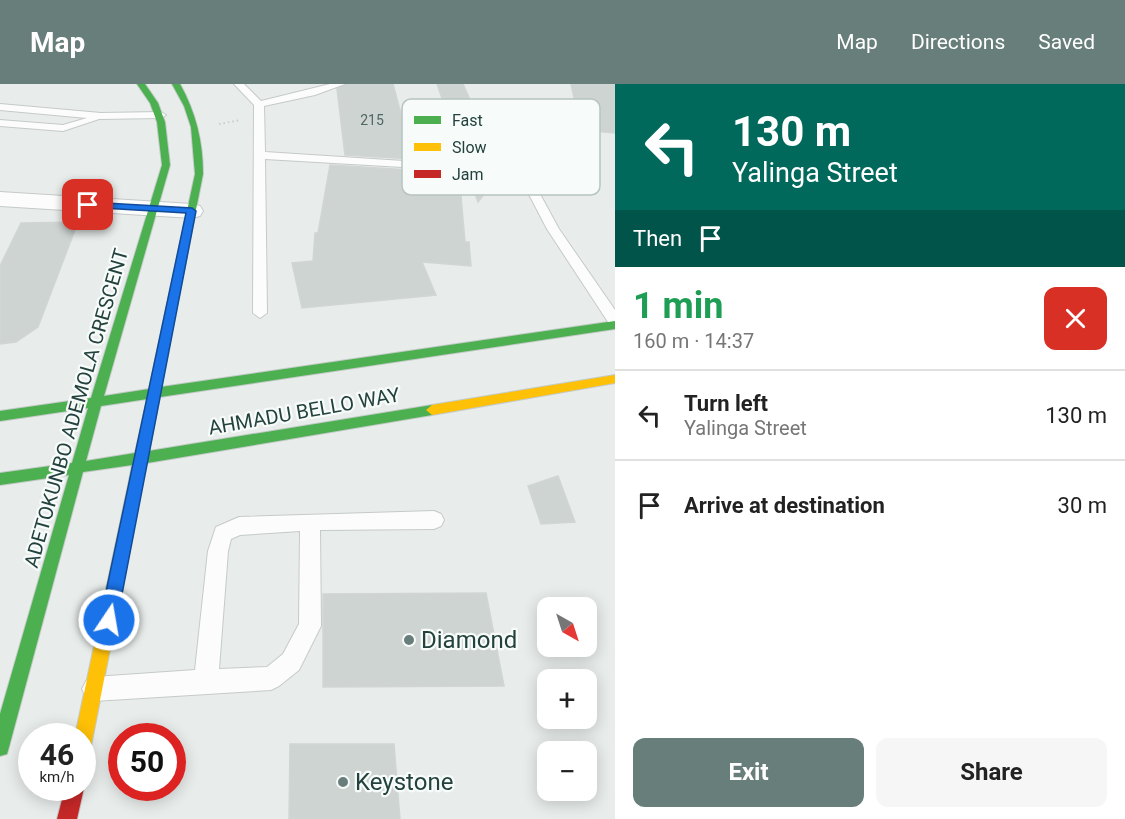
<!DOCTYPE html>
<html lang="en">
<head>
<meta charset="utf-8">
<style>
  :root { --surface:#fff; --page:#f6f6f6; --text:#222; --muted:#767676; --line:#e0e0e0; --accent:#687e7a }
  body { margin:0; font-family:Roboto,sans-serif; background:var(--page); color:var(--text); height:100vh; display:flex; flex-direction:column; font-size:22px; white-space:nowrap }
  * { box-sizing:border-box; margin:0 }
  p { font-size:20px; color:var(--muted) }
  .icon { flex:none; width:33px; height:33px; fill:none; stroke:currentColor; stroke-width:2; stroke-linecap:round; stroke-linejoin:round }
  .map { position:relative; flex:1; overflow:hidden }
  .details { display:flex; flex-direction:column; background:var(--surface); width:510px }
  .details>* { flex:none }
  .top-card { background:#00695c; color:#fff; overflow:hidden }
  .needle { width:39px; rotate:141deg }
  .tools { position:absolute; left:537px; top:513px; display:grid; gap:12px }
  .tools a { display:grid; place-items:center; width:60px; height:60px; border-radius:12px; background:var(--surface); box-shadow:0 3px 15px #0003; font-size:30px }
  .speed { position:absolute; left:18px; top:639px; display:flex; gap:12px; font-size:30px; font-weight:700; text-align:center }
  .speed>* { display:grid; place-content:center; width:78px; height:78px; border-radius:50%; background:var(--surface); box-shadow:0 3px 15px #0003; line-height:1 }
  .speed small { font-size:15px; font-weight:400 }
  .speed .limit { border:9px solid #d22; background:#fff; color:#111 }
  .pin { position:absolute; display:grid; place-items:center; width:51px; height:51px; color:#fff; margin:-26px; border-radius:12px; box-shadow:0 3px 9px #0006 }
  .me { position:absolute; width:66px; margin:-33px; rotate:12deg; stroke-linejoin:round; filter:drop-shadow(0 0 4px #0008) }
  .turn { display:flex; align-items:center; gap:21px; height:126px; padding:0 18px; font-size:27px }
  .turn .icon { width:78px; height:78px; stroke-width:2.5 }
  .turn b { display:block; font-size:42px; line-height:51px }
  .then { display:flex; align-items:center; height:57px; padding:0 18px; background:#0003; gap:12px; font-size:22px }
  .round { display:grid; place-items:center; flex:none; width:63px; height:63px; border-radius:12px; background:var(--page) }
  .overview { display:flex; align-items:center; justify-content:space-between; height:102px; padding:0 18px }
  h1 { font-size:36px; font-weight:700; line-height:45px; color:#1e9e55 }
  .button { display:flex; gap:12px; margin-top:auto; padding:12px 18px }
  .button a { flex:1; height:69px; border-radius:12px; background:var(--accent); color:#fff; font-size:24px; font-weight:700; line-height:69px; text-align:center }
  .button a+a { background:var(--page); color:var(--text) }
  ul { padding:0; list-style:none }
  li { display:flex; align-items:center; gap:18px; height:90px; padding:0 18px; border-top:2px solid var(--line) }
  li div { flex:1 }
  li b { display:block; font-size:22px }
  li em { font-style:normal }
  header { display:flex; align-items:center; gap:36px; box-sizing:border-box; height:84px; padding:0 30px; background:var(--accent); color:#fff }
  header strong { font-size:28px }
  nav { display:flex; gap:33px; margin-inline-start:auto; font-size:21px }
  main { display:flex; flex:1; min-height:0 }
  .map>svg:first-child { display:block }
  .building { fill:#ced4d2; stroke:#d1d6d4; stroke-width:1.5 }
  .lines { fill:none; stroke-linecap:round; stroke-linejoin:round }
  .lane-casing { stroke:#c5cac8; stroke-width:2 }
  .street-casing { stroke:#c5cac8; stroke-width:2 }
  .fast-casing { stroke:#c3cac8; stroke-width:2 }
  .slow-casing { stroke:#c3cac8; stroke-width:2 }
  .jam-casing { stroke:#c3cac8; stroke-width:2 }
  .path { stroke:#c6cfcd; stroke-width:2; stroke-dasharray:1.5 3; stroke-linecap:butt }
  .lane { fill:#fcfcfc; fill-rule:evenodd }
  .street { fill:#fcfcfc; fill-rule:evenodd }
  .fast { fill:#4caf50; fill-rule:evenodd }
  .slow { fill:#ffc107; fill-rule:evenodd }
  .jam { fill:#c62828; fill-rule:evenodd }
  .route { fill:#1a73e8; stroke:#114b97; stroke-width:1.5 }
  .poi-dot { fill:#687e7a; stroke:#f7fbf9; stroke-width:2 }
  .labels { text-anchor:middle; stroke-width:4.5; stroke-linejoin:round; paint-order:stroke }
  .far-number-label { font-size:14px; fill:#4f6763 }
  .street-label { font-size:20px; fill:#23423d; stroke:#f7fbf9 }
  .near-poi-label { font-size:24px; fill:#23423d; stroke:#f7fbf9; text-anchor:start }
  .key { fill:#f7fbf9; stroke:#b7c4c1; stroke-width:1.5 }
  .key-label { font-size:16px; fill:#23423d }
</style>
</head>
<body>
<header>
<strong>Map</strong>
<nav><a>Map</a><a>Directions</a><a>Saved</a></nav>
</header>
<main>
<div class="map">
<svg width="615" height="735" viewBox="0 0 615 735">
  <rect width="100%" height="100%" fill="#e8edeb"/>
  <path class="building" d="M347 0H393L413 75 345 71 337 5Z
    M437 0H463L502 88 478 118Z
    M571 0H615V49L581 46Z
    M330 81 459 89 465 158H469L471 182 422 178 436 211 302 224 292 179 313 177 315 149H318Z
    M78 138 38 243 16 258 0 260V182L21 139Z
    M558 392 575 438 541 440 528 402Z
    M486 509 504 602 323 603V510Z
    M290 660H394L400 735H289Z"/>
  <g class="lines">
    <defs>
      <path id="lane" d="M234 0H244L261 17 330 0H345L315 11 264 22 265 68 419 78 431 74 437 77 420 84 265 75 267 229 260 234 253 229 254 21Z
        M0 20 101 29 161 28 166 31 161 34 99 35 63 47 0 42V36L63 41 87 34 0 26Z
        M505 52 510 55 559 145 615 226V242L610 241 547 145 500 55Z
        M434 427 441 430 444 436 441 442 434 445 320 446 321 542 299 586 279 602 271 606 94 617 86 613 82 605 86 597 94 593 195 586 208 467 216 443 239 433ZM300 447 299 540 283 570 267 583 219 585 228 467 231 455 240 451Z"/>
      <path id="street" d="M0 108 192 120 200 122 203 127 200 132 192 134 0 122Z"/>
      <path id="fast" d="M137 0H145L158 19 165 38 170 81 104 312 149 305 195 90 191 43 184 22 172 0H180C196 29 203 57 203 90L161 303 615 237V245L160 313 149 367 432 321 438 326 432 331 147 379 141 401 136 403 131 401 129 397 132 381 83 388 9 663 7 670 0 672V630L69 391 0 401V389L72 379 88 324 0 337V327L91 314 162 81 157 38 150 19ZM147 315 135 369 86 377 101 322Z"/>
      <path id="slow" d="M615 291V299L432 331 426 326 432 321Z
        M136 391 141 393 143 397 91 662 89 669 82 671V652H75L129 397 131 393Z"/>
      <path id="jam" d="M82 701 84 704 77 735H57L65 704H82Z"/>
    </defs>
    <use href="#lane" class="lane-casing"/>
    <use href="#street" class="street-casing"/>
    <use href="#fast" class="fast-casing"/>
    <use href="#slow" class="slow-casing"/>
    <use href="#jam" class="jam-casing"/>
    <path class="path" d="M219 40 241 36"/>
    <use href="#lane" class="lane"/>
    <use href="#street" class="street"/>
    <use href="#fast" class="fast"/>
    <use href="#slow" class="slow"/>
    <use href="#jam" class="jam"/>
  </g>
  <path class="route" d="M88 118 192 124 196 127 117 536 115 542 109 544 103 542 100 536 186 129 85 123 83 121Z"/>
  <g class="poi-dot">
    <circle cx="409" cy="556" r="6"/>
    <circle cx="343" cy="698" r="6"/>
  </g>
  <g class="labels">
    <g class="far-number-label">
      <text x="372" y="41">215</text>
    </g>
    <g class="street-label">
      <text transform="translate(76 324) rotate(-74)" y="7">ADETOKUNBO ADEMOLA CRESCENT</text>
      <text transform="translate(304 327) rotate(-10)" y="7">AHMADU BELLO WAY</text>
    </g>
    <g class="near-poi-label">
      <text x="421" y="564">Diamond</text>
      <text x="355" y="706">Keystone</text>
    </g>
  </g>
  <rect x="402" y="15" width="198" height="96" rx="9" class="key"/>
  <rect x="414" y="32" width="27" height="8" fill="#4caf50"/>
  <rect x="414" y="59" width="27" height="8" fill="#ffc107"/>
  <rect x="414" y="86" width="27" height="8" fill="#c62828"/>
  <g class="key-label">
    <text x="452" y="42">Fast</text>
    <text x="452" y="69">Slow</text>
    <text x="452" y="96">Jam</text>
  </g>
</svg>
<div class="tools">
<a><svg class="needle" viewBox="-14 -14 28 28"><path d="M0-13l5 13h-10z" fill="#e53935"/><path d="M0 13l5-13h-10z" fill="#767676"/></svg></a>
<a>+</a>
<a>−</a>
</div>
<div class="speed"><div>46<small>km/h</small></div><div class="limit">50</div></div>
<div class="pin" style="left:88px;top:121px;background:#d93025"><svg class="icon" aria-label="arrive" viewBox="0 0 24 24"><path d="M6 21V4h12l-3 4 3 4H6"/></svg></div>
<svg class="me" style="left:109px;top:536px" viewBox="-20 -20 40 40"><circle r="17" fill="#1a73e8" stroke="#fff" stroke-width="3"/><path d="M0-11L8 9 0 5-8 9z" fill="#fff"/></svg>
</div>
<section class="details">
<div class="top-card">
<div class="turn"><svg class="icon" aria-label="left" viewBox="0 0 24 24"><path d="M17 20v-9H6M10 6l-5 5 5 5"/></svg><div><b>130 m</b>Yalinga Street</div></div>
<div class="then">Then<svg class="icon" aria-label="arrive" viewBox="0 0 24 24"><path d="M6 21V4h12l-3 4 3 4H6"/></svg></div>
</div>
<div class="overview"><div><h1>1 min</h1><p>160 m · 14:37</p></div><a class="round" style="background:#d93025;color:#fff"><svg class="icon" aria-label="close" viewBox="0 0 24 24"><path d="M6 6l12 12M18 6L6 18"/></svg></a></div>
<ul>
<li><svg class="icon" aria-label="left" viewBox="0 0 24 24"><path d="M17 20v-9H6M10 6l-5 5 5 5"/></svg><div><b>Turn left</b><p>Yalinga Street</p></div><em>130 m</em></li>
<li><svg class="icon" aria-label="arrive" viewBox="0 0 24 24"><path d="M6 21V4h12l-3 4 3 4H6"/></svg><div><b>Arrive at destination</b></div><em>30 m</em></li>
</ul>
<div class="button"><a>Exit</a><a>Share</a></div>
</section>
</main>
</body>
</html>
